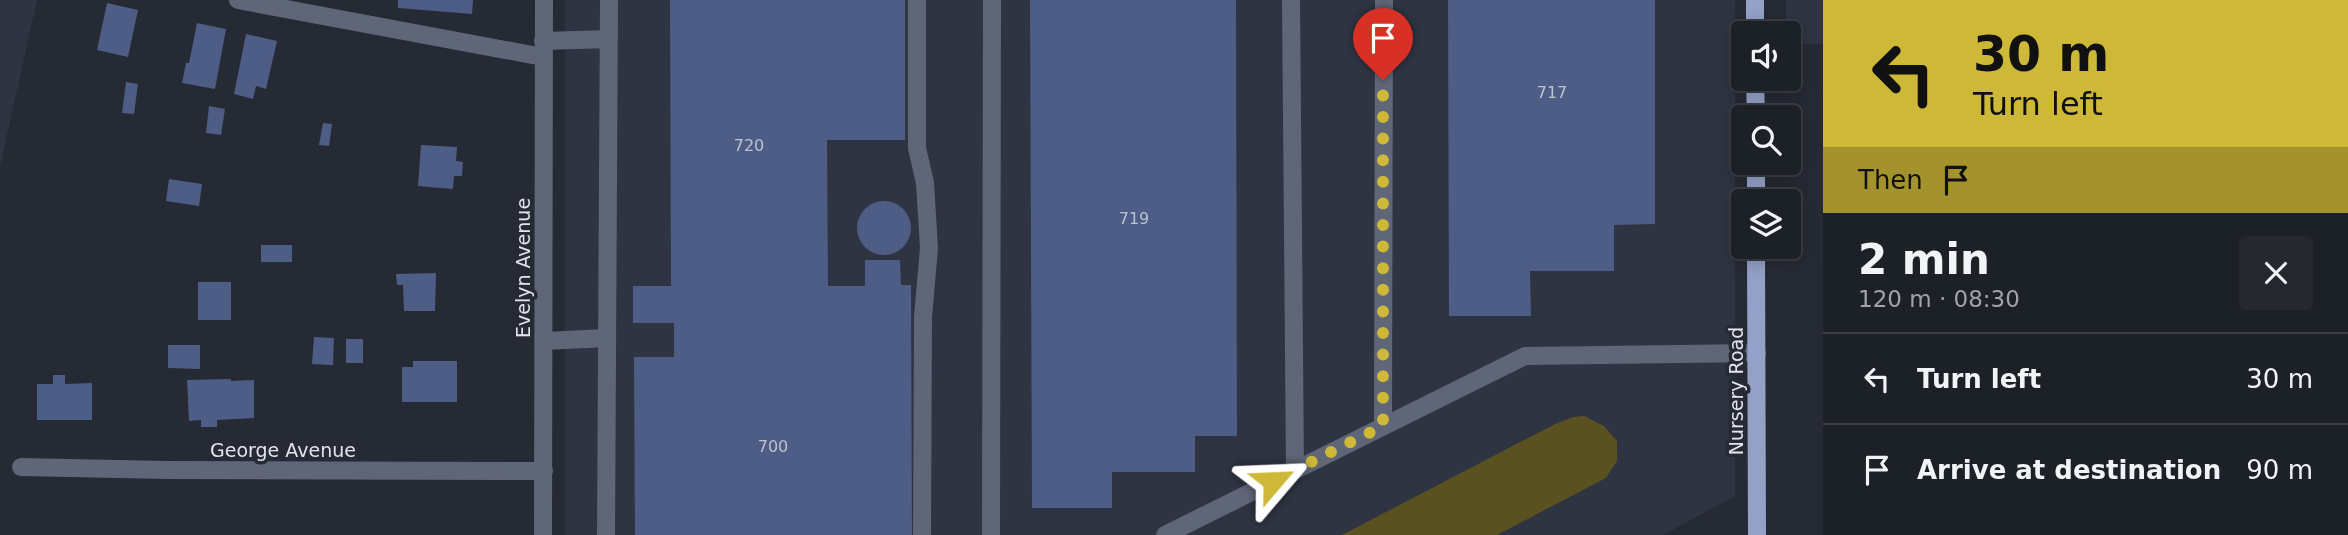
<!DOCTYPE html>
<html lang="en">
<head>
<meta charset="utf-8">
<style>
  :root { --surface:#1c2027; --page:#25282f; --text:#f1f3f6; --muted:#a0a3a7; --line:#3a3e44 }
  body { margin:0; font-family:"DejaVu Sans",sans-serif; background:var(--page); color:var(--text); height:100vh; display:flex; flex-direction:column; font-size:26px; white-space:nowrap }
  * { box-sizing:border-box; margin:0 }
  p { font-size:23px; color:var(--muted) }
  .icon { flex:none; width:38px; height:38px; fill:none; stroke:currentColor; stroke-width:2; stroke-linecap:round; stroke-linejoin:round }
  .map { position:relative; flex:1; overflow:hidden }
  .drawer { display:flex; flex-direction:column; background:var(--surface); width:525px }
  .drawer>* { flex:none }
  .hud { background:#ceb838; color:#111; overflow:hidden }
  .controls { position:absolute; left:1731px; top:21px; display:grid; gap:14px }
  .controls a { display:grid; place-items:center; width:70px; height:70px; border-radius:7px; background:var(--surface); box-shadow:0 4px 18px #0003,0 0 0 2px var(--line); font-size:35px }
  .pin { position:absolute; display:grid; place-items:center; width:60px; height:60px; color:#fff; margin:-72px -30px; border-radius:50% 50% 50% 0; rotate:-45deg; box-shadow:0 0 7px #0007 }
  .pin .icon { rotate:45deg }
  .me { position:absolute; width:77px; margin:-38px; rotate:64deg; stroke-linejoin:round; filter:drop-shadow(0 0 5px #0008) }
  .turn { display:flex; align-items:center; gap:24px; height:147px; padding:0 35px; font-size:32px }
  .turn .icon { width:91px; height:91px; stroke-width:2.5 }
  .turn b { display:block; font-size:49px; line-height:60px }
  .then { display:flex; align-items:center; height:66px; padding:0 35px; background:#0003; gap:14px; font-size:26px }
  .round { display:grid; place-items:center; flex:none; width:74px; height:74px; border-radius:7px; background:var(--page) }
  .headline { display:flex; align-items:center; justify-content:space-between; height:119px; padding:0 35px }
  h1 { font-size:42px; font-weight:700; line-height:52px }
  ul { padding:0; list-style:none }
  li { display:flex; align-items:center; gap:21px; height:91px; padding:0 35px; border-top:2px solid var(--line) }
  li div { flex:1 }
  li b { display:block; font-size:26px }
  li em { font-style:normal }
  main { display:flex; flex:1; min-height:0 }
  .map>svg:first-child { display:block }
  .built { fill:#2e3442 }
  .water { fill:#5a5121 }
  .building { fill:#4e5d85 }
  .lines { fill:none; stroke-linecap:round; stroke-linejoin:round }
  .minor { stroke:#5f6678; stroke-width:18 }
  .major { stroke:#93a1c7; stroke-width:18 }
  .route { stroke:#ceb838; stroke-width:12; stroke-dasharray:0 21.6 }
  .labels { text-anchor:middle; stroke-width:7; stroke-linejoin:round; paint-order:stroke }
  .number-label { font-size:16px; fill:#bcc2d2 }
  .street-label { font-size:19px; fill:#e1e4eb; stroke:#262a34 }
</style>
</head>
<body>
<main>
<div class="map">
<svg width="1823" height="535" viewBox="0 0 1823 535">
  <rect width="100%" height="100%" fill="#262a34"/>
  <path class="built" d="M0 0H37L0 167Z
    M565 0H1735V496L1663 535H565Z
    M1786 0H1823V44H1789L1788 33H1786Z"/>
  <path class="water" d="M1584 416 1604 426 1617 441V461L1606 478 1497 535H1342L1555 424 1573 417Z"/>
  <path class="building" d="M398 0H473L472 14 398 8Z
    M670 0H905V140H827L828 286H865V260H900L901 285H911L912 535H635L634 357H674V323H633V286H671Z
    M1030 0H1236L1237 436H1195V472H1112V508H1032Z
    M1448 0H1655V224L1614 225V271H1530L1531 316H1449Z
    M107 3 138 10 128 57 97 50Z
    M197 23 226 29 215 89 182 83 186 63H189Z
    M246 34 277 41 266 89 256 86 253 99 234 94Z
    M126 82 138 84 134 114 122 113Z
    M209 106 225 109 221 135 206 133Z
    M323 123 332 124 329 146 319 145Z
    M421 145 457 147 456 161 463 162 462 176H454L453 189 418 186Z
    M169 179 202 184 199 206 166 201Z
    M857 228a27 27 0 1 1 54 0a27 27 0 1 1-54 0Z
    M261 245H292V262H261Z
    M436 273 435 311H404L403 285H397L396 274Z
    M198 282H231V320H198Z
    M314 337 334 338 333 365 312 364Z
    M346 339H363V363H346Z
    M168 345H200V369L168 368Z
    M413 361H457V402H402V367H413Z
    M53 375H65V384L92 383V420H37V384H53Z
    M231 379V381L254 380V418L217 420V427H201V420L189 421 187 380Z"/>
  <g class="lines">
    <path class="minor" d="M238 0 543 57
      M917 0V148L925 183 929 248 923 317 922 535
      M1291 0 1295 470
      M543 41 609 39
      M544 341 607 338
      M1383 426 1384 0
      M21 467 168 470 544 471
      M543 535 544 0
      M606 535 609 0
      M991 535 992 0
      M1165 535 1525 356 1757 353"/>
    <path class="major" d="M1755 0V33
      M1755 79 1756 117
      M1756 163V201
      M1756 247 1757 535"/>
  </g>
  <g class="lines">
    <path class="route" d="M1273 481 1383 426V80"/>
  </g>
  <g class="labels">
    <g class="number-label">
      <text x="1552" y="98">717</text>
      <text x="749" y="151">720</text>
      <text x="1134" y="224">719</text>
      <text x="773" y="452">700</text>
    </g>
    <g class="street-label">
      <text transform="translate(523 268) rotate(-90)" y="7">Evelyn Avenue</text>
      <text transform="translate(1736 391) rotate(-90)" y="7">Nursery Road</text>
      <text x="283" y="457">George Avenue</text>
    </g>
  </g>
</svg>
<div class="controls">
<a><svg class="icon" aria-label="sound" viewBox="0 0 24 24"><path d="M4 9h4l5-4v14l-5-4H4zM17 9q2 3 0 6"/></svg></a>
<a><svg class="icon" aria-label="search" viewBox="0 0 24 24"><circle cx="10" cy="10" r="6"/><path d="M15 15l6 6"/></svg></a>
<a><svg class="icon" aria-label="layers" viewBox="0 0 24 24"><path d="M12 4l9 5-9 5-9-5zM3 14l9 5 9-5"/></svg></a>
</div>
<div class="pin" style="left:1383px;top:80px;background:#d93025"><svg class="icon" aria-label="arrive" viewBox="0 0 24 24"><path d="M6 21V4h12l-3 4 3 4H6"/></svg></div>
<svg class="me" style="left:1273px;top:481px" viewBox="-20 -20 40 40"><path d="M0-17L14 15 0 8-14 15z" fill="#ceb838" stroke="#fff" stroke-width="4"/></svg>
</div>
<section class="drawer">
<div class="hud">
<div class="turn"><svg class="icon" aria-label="left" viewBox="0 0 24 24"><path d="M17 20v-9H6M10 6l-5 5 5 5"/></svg><div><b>30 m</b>Turn left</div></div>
<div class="then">Then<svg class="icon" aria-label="arrive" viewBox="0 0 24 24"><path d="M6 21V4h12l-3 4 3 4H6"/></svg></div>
</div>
<div class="headline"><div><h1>2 min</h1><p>120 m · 08:30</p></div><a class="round"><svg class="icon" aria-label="close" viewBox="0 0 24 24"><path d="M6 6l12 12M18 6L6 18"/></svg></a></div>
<ul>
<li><svg class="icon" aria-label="left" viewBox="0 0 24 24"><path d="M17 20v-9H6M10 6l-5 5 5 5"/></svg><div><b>Turn left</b></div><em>30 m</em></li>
<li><svg class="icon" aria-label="arrive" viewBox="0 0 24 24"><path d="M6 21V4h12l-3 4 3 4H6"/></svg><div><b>Arrive at destination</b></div><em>90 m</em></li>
</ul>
</section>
</main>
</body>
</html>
